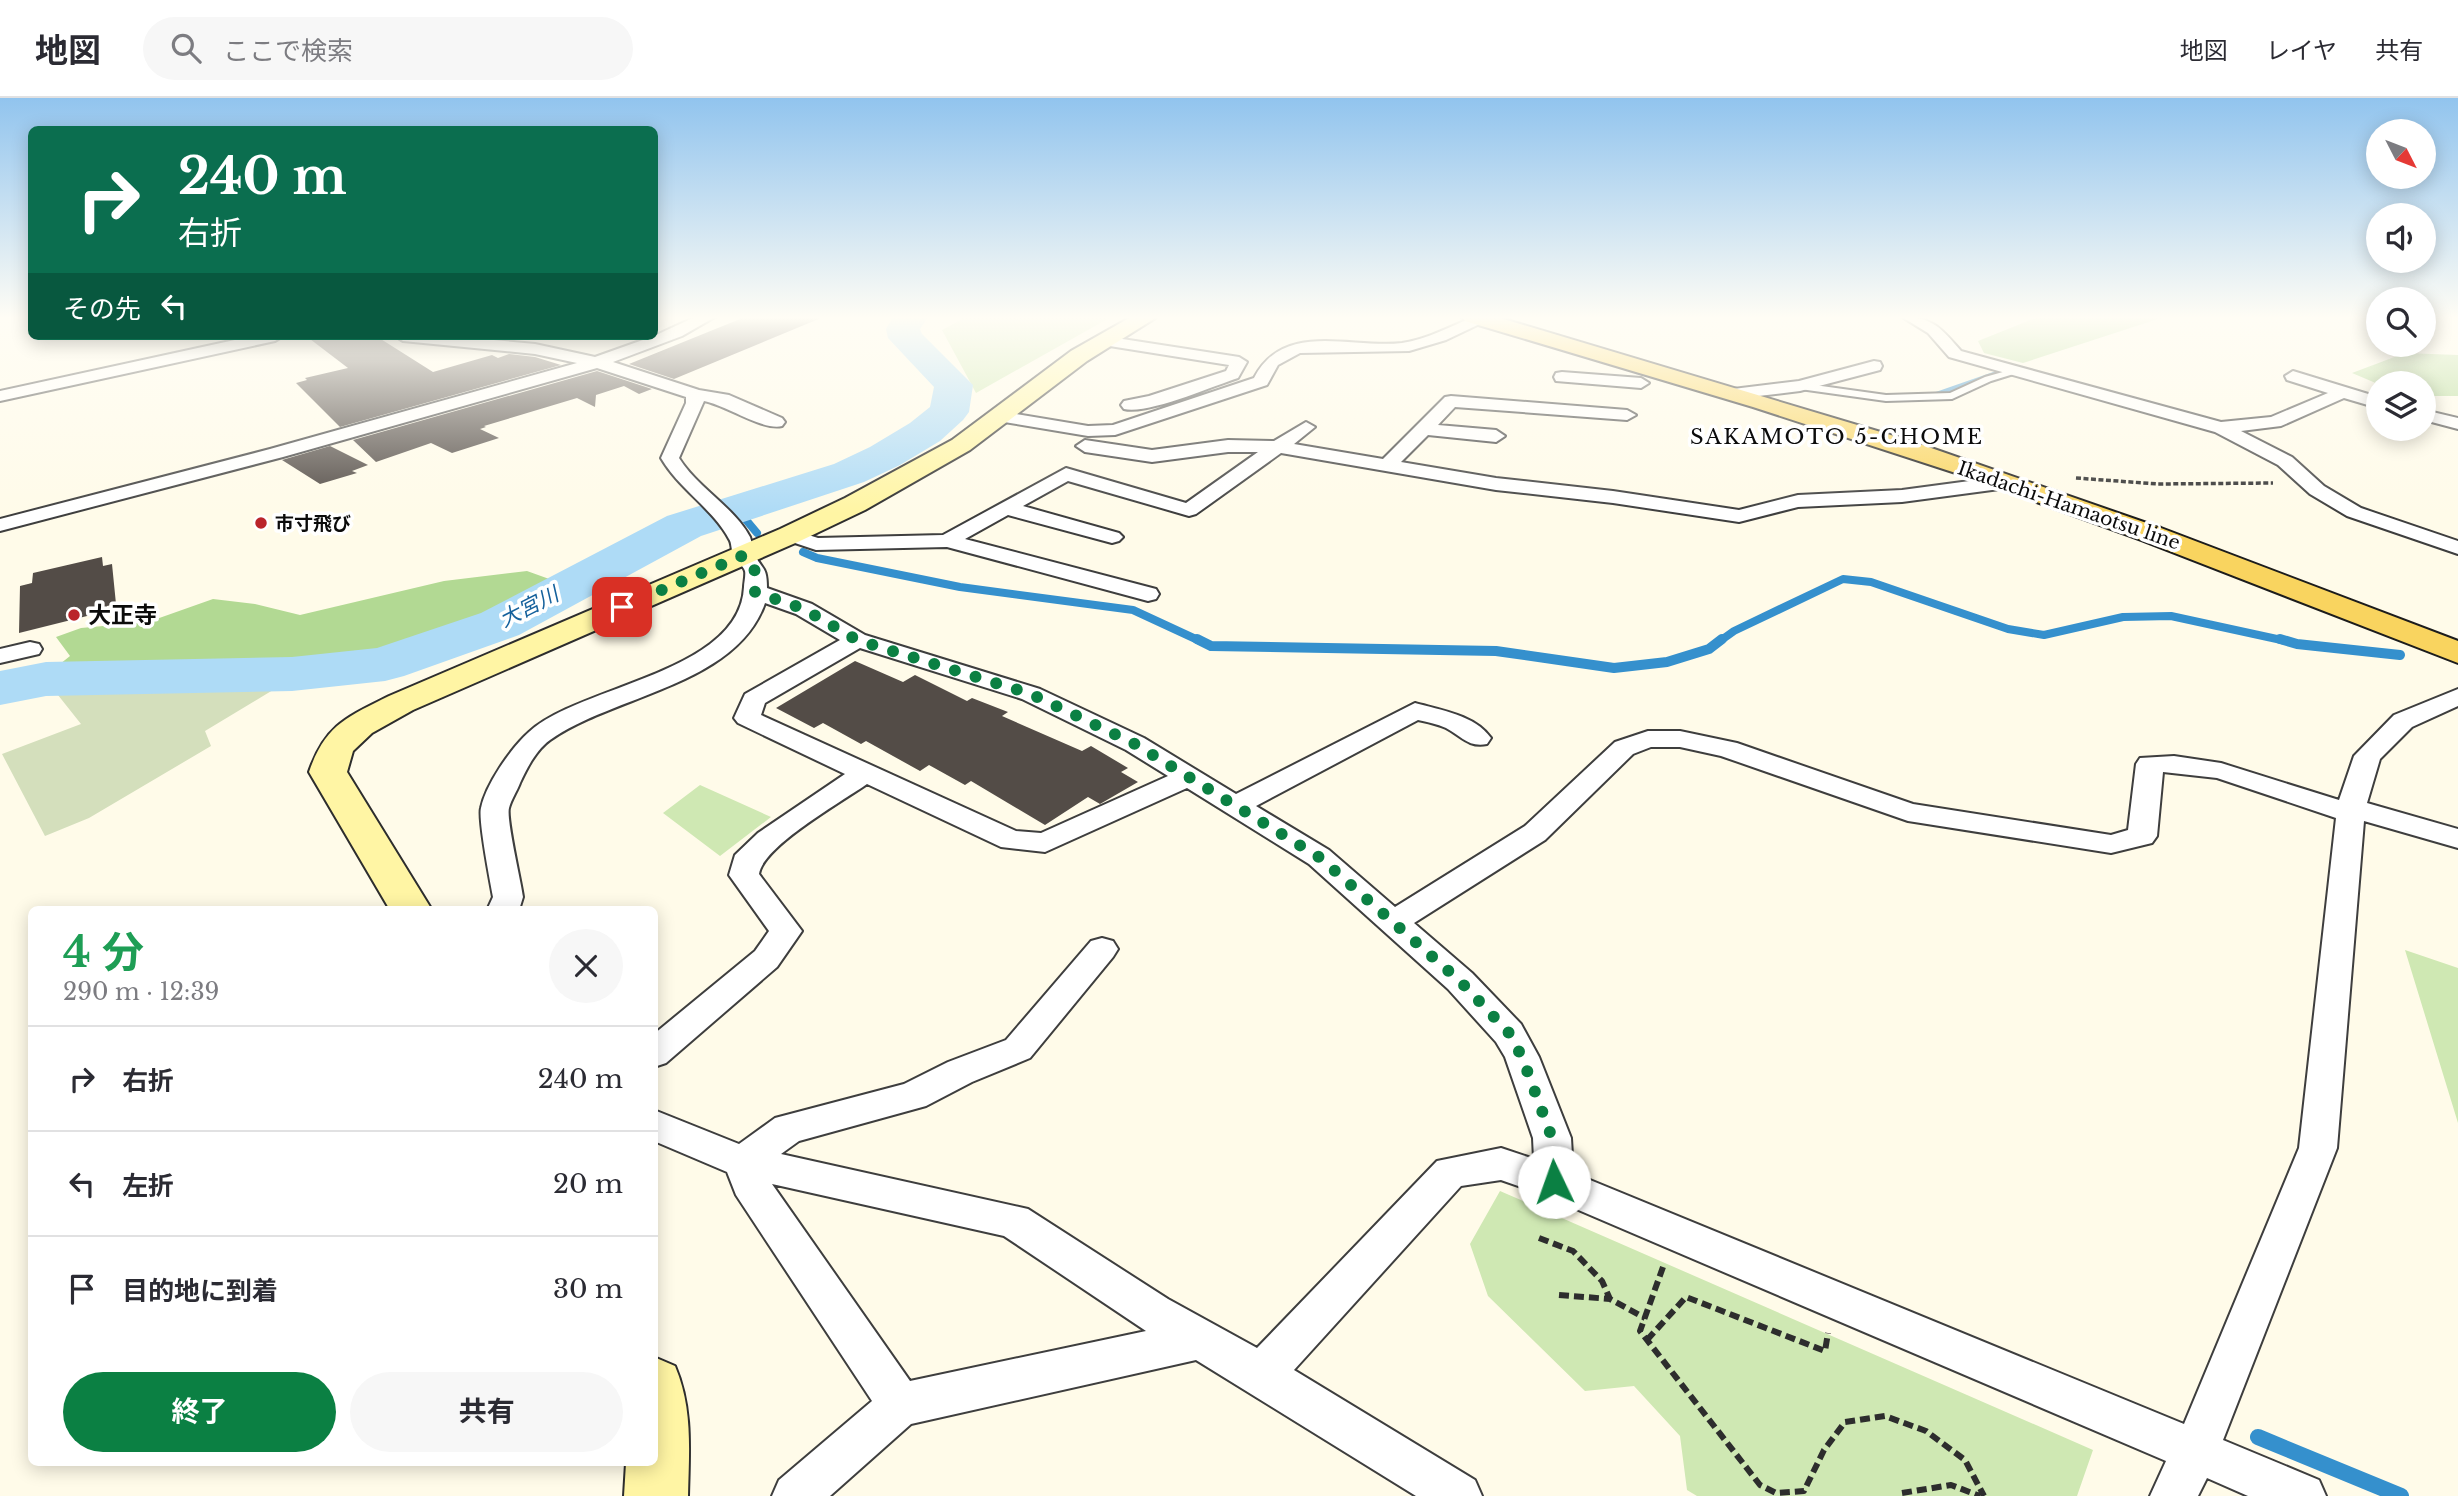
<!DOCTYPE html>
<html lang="ja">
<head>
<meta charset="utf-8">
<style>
  :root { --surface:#fff; --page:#f7f7f7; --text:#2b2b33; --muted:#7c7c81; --line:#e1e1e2; --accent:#0b8043 }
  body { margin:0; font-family:"Libre Baskerville","Noto Sans JP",serif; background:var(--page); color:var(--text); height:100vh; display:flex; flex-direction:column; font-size:26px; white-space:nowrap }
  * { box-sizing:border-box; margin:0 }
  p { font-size:23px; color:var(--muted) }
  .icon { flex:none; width:38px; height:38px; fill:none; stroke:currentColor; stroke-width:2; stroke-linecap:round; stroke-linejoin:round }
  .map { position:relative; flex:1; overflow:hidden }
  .drawer { position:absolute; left:28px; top:808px; width:630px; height:560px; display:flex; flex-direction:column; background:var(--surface); border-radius:10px; box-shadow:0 4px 18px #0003 }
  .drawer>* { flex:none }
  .guide { position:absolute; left:28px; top:28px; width:630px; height:214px; border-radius:10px; box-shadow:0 4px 18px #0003; background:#0b6e4f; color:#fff; overflow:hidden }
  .needle { width:46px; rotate:132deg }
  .fabs { position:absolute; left:2366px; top:21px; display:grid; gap:14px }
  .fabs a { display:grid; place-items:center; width:70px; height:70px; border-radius:50%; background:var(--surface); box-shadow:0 4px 18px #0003; font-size:35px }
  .pin { position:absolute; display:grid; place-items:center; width:60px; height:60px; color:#fff; margin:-30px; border-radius:14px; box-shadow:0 4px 10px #0006 }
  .me { position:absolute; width:77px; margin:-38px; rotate:357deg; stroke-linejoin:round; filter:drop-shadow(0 0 5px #0008) }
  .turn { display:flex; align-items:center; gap:24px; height:147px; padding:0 35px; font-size:32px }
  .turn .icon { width:91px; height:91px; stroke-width:2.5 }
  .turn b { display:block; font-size:49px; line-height:60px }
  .then { display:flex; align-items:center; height:66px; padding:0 35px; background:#0003; gap:14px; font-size:26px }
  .round { display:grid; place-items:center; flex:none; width:74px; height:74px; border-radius:37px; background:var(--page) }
  .overview { display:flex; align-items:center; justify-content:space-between; height:119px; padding:0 35px }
  h1 { font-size:42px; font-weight:700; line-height:52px; color:#1e9e55 }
  .primary-button { display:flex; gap:14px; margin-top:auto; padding:14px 35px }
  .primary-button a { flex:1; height:80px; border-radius:42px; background:var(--accent); color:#fff; font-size:28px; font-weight:700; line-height:80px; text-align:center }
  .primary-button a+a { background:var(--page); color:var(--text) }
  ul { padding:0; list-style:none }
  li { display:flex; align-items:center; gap:21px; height:105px; padding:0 35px; border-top:2px solid var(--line) }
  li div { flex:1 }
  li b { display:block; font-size:26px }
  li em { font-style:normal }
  header { display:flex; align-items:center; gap:42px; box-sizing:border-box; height:98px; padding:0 35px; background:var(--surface); border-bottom:2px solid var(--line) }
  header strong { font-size:33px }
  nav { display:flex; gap:38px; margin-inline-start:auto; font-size:24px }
  .search { width:490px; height:63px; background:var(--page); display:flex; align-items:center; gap:18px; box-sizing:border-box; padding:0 24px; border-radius:38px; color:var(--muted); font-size:26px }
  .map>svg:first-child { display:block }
  .green { fill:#cfe8b3 }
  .forest { fill:#b2d993 }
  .cemetery { fill:#d4dfbc }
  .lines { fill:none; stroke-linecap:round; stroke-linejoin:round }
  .stream-far3 { stroke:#3590cd; stroke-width:6 }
  .stream-far2 { stroke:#3590cd; stroke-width:8 }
  .stream-far1 { stroke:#3590cd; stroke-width:10 }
  .stream { stroke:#3590cd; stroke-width:16 }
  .river { fill:#aedbf6; fill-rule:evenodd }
  .building { fill:#534c47 }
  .lane-casing { stroke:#3e3e3e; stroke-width:4 }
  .street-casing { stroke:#3e3e3e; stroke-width:4 }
  .secondary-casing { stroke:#2d2d2d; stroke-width:4 }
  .primary-casing { stroke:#1c1c1c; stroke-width:4 }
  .path-far1 { stroke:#2d2d2d; stroke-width:3.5; stroke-dasharray:5 2.5; stroke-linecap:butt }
  .path { stroke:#2d2d2d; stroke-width:6; stroke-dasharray:10 5; stroke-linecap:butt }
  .lane { fill:#fff; fill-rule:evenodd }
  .street { fill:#fff; fill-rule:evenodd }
  .secondary { fill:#fff5a4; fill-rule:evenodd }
  .primary { fill:#f9d45f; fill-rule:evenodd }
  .route { stroke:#0b8043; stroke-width:12; stroke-dasharray:0 21.6 }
  .poi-dot { fill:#ba242a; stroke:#fff; stroke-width:2.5 }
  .labels { text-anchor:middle; stroke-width:7; stroke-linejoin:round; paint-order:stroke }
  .far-street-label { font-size:19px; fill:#0b0b0b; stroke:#fff }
  .far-poi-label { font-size:19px; font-weight:bold; fill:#0b0b0b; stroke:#fff; text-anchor:start }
  .far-neighbourhood-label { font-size:21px; letter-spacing:2px; fill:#0b0b0b; stroke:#fff }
  .far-water-label { font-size:21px; font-style:italic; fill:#15619c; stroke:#fff }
  .poi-label { font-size:23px; font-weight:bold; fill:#0b0b0b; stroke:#fff; text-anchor:start }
</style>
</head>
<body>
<header>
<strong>地図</strong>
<div class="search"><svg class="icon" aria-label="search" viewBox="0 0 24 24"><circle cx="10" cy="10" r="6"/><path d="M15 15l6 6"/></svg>ここで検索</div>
<nav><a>地図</a><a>レイヤ</a><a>共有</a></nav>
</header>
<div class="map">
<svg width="2458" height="1398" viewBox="0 0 2458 1398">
  <rect width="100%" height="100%" fill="#fffbe9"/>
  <path class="green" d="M966 219H1111L976 295 942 232Z
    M700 687 771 719 720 758 663 715Z
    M2405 852 2458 870V1025Z
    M1500 1093 2093 1352 2077 1398H1697L1687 1392 1680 1338 1634 1288 1585 1293 1488 1198 1470 1146Z"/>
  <path class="forest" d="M2038 219H2164L2023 265 1984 255 1978 243Z
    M2405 255 2458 257V298H2424V285L2378 286 2352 275Z
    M527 473 552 482 524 503 439 538 379 553 286 569 55 570 70 558 56 539 81 530 148 524 213 501 255 506 300 517 444 483Z"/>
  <path class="cemetery" d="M156 585 273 592 205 633 211 648 89 720 45 738 2 656 81 626 50 587Z"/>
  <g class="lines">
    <path class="stream-far3" d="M1936 297 2002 274"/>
    <path class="stream-far2" d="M736 410 757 435
      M803 454 817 460 960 489 1133 512 1200 543
      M1720 543 1734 533 1843 481 1871 484 2008 531 2044 537 2123 519 2171 518 2286 543"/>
    <path class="stream-far1" d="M1197 541 1211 548 1496 553 1614 570 1667 564 1709 551 1722 541
      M2280 541 2297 546 2400 557"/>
    <path class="stream" d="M2258 1339 2401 1398"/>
    <path class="river" d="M893 219H928L920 231 922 236 973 287 969 314 963 322 940 343 900 367 864 384 701 438 519 537 404 578 385 583 292 593 46 598 0 607V573L46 564 292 559 377 550 481 515 667 418 834 366 870 349 910 325 930 309 934 289 888 240 886 231Z"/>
  </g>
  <path class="building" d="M745 219 821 220 674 281 629 266Z
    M306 238H376L433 274 492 257 498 260 509 256 535 259 561 267 340 329 296 285 307 282 305 280 348 270Z
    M597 273 652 291 639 296 624 288 596 297 595 309 577 300 484 328 486 329 480 331 499 340 452 355 431 345 376 364 353 342Z
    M330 348 368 367 352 373 357 375 320 386 282 362Z
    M102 459 103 468 112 466 116 506 107 508V513L19 535 20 488 32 485 33 475Z
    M855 563 903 584 915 577 967 603 972 600 1008 614 1002 618 1082 653 1091 648 1128 670 1121 674 1138 684 1100 706 1088 699 1045 727 971 683 965 687 929 667 920 673 866 643 861 646 823 625 814 630 776 610Z"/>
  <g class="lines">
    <defs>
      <path id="lane" d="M2017 270 2021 272 2020 274 1991 283 1952 301 1886 303 1800 291 1796 288 1800 285 1886 297 1950 295 1985 279Z"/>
      <path id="street" d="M695 219H715L682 238 613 264 699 292 729 297 782 320 785 324 782 328C763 333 726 307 704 303L679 360C697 389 735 410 750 439 752 444 752 450 754 455 762 473 767 467 767 490L812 506 865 537 1040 591 1144 640 1236 696 1415 605C1440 612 1475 617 1491 640L1487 646C1469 650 1461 638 1446 630 1437 626 1427 624 1418 622L1256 708 1329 752 1395 809 1525 728 1615 644 1648 633H1680L1737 645 1913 706 2111 737 2128 732 2136 666 2140 660 2174 658 2221 665 2339 702 2354 658 2394 617 2458 591V608L2412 629 2380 661 2367 705 2458 731V750L2364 723 2337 1050 2223 1342 2319 1382 2326 1398H2248L2207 1380 2198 1398H2150L2166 1363 1541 1096 1501 1082 1461 1088 1294 1272 1475 1382 1482 1398H1416L1196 1262 911 1326 830 1398H772L779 1382 872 1303 736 1097 727 1074 654 1043V1012L739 1046 775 1020 904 986 948 964 1006 942 1091 843 1102 840 1113 843 1118 851 1113 859 1030 960 972 984 926 1008 799 1043 781 1056 1028 1111 1168 1201 1257 1250 1437 1063 1501 1050 1534 1061 1533 1040 1505 959 1496 944 1448 891 1309 766 1187 690 1045 754 1001 749 867 686C843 703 763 748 759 776L802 833 777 869 666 965 654 969V936L755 853 769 833 729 777 735 757 758 735 845 676 738 625 734 620 745 596 840 542 796 516 765 505C737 587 614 597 550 642 536 652 527 670 520 685 517 693 511 702 509 710 506 721 521 783 523 799L519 812H487L493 799C490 783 478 721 481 710 486 686 511 650 529 634 580 587 740 575 744 489 744 485 746 477 745 473 743 467 735 462 733 456 731 451 732 445 729 441 713 411 679 391 661 360L686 305V299L597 270 283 359 0 433V421L270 351 577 265 535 256 403 243 395 238H451L535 246 595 259 654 238ZM860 550 1022 601 1126 652 1168 678 1041 735 1016 733 761 617 765 605ZM1651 649H1680L1721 658 1908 723 2111 755 2152 745 2157 738 2163 674 2217 680 2336 720 2299 1050 2184 1326 1573 1075 1571 1040 1539 959 1521 926 1472 875 1414 825 1545 742 1633 656ZM772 1086 1004 1138 1146 1233 910 1283Z
        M1473 219H1486L1488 222 1446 242 1409 253 1300 255 1278 267 1267 287 1115 337 1088 338 998 323 989 318 998 313 1088 328 1113 327 1254 280C1284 222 1351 251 1402 245 1427 241 1450 229 1473 219Z
        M1902 219C1933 219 1941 230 1961 253L2221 324 2271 319 2328 295 2287 282 2285 278 2293 273 2378 299V310L2344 300 2281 328 2241 333 2292 359 2324 388 2361 410 2458 443V456L2347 418 2310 396 2278 367 2215 334 1949 259 1928 235Z
        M253 238H283L275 243 0 303V293Z
        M1103 238 1239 259 1247 264 1238 280C1213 288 1147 317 1124 311L1121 307 1124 303 1149 298 1226 273 1229 267 1097 246 1095 243Z
        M1874 263 1880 264 1882 268 1880 272 1800 293 1733 301 1724 296 1733 291 1799 283Z
        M1562 274 1641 280 1649 285 1641 290 1556 283 1554 279 1556 275Z
        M1451 298 1627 312 1636 317 1627 322 1455 309 1438 327 1496 332 1505 338 1496 344 1428 337 1401 364 1496 380 1613 393 1739 412 1798 397 1902 392 2007 378 2017 384 2007 390 1902 404 1798 409 1739 424 1613 405 1496 392 1281 355 1196 416 1189 418 1068 383 1023 408 1119 435 1123 439 1119 443 1112 445 1008 417 965 441 1156 491 1159 496 1156 501 1148 503 947 449 816 452 783 441 779 437 783 433 790 431 818 440 943 437 1066 370 1186 405 1258 354H1228L1152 364 1085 354 1076 348 1085 342 1152 352 1228 342 1274 343 1306 324 1315 329 1294 346 1383 361 1445 299Z
        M2424 312 2458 320V331L2424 322Z
        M30 544 39 546 42 551 39 556 0 565V551Z"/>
      <path id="secondary" d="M1131 219H1157L1087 263 970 352 865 412 800 443 413 612 372 635 353 653 347 674 432 812H390L309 674C325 627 347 619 389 598L780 431 845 400 952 342 1071 253Z
        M654 1259 675 1268C693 1310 689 1353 688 1398H624L626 1365H654Z"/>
      <path id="primary" d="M1462 219H1497L1914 344 2161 430 2458 543V565L2141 442 1968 379 1753 309 1465 223Z"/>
    </defs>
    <use href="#lane" class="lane-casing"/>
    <use href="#street" class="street-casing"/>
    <use href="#secondary" class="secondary-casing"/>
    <use href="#primary" class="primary-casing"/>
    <path class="path-far1" d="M2076 380 2158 386 2273 385"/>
    <path class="path" d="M1539 1140 1573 1153 1602 1183 1610 1201 1645 1220
      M1663 1169 1640 1233 1760 1387 1776 1395 1804 1393 1824 1352 1845 1324 1885 1318 1926 1333 1965 1362 1984 1398
      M1559 1197 1610 1201
      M1647 1242 1686 1199 1825 1253 1828 1235
      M1902 1395 1951 1387 1980 1398"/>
    <use href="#lane" class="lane"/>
    <use href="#street" class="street"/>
    <use href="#secondary" class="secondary"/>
    <use href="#primary" class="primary"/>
  </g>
  <linearGradient id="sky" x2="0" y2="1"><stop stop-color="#91c4ee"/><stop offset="0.53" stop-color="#fffdf5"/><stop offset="1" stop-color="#fffdf5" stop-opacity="0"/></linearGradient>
  <rect width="2458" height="415" fill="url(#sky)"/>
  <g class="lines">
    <path class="route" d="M622 509 744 457 755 473V494L804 511 857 542 1031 596 1077 618 1135 646 1319 759 1460 883 1509 935 1522 959 1552 1040 1554 1084"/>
  </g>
  <g class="poi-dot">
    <circle cx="261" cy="425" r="7"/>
    <circle cx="74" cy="517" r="7"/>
  </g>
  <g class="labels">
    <g class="far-street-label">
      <text transform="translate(2069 407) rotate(19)" y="7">Ikadachi-Hamaotsu line</text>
    </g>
    <g class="far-poi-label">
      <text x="275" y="432">市寸飛び</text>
    </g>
    <g class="far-neighbourhood-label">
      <text x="1837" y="346">SAKAMOTO 5-CHOME</text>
    </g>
    <g class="far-water-label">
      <text transform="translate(529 509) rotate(-27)" y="7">大宮川</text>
    </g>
    <g class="poi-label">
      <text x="88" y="525">大正寺</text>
    </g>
  </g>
</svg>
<div class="fabs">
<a><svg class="needle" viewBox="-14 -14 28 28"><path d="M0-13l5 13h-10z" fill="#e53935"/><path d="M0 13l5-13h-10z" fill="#7c7c81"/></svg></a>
<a><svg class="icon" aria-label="sound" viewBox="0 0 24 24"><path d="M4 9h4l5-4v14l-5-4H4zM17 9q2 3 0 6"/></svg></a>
<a><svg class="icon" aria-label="search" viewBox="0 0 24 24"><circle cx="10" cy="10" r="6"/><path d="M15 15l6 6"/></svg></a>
<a><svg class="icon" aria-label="layers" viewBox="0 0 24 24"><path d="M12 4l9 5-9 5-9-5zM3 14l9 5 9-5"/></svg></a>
</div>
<div class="pin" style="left:622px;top:509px;background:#d93025"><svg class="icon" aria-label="arrive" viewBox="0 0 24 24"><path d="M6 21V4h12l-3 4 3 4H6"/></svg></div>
<svg class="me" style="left:1554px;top:1084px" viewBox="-20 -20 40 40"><circle r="19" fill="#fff"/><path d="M0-13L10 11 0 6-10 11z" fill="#0b8043"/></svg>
<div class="guide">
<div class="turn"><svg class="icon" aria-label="right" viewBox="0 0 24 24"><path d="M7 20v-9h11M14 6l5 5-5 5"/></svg><div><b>240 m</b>右折</div></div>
<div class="then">その先<svg class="icon" aria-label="left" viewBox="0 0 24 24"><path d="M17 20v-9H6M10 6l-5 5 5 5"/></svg></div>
</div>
<section class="drawer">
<div class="overview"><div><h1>4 分</h1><p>290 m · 12:39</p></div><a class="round"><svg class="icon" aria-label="close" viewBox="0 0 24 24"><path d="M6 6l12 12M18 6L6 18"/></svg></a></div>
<ul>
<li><svg class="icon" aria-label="right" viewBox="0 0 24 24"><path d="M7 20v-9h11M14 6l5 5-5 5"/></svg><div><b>右折</b></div><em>240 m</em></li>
<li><svg class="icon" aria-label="left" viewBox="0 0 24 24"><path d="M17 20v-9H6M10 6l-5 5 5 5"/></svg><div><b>左折</b></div><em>20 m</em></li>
<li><svg class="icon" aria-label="arrive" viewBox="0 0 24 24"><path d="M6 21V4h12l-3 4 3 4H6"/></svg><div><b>目的地に到着</b></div><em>30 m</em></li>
</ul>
<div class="primary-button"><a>終了</a><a>共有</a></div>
</section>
</div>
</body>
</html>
